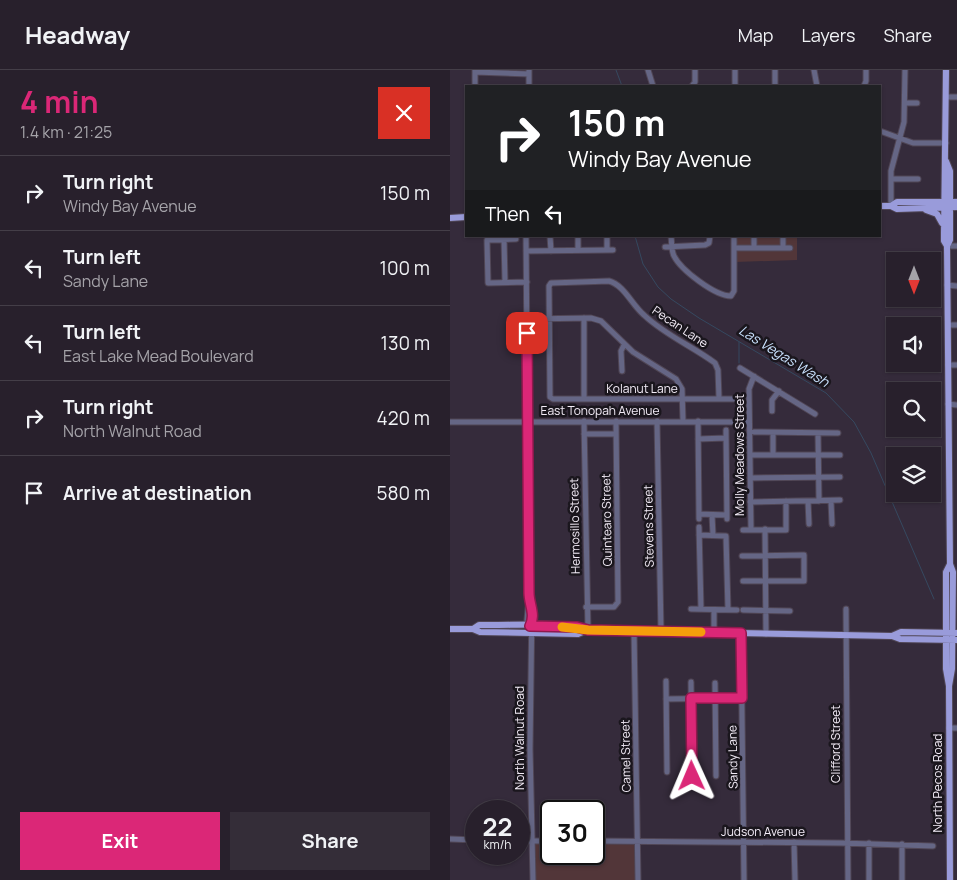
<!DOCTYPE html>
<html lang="en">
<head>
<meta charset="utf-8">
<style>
  :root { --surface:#28202c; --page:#342d38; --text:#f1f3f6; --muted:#a5a3a9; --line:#443e48; --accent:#db2777 }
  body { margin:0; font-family:Manrope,sans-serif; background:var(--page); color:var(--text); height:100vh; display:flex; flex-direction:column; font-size:19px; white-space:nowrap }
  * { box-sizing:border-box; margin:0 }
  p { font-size:16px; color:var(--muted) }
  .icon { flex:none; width:28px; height:28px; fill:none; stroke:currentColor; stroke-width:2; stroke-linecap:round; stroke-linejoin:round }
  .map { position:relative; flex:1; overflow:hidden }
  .panel { display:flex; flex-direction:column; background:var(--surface); width:450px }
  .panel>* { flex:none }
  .top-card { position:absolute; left:15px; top:15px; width:416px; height:152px; border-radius:0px; box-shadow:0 1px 4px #0004,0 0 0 1px var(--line); background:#202124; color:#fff; overflow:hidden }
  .needle { width:32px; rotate:180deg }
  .controls { position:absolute; left:436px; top:182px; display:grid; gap:10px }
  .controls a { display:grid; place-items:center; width:55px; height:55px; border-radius:0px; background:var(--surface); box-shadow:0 1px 4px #0004,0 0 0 1px var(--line); font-size:25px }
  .speed { position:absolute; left:15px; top:730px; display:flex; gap:10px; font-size:25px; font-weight:700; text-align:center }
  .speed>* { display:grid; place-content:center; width:65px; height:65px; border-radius:50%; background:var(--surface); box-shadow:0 1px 4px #0004,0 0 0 1px var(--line); line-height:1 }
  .speed small { font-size:12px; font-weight:400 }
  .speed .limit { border:2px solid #111; border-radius:8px; background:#fff; color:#111 }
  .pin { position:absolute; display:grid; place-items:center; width:42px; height:42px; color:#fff; margin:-21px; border-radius:10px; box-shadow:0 2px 8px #0006 }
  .me { position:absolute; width:55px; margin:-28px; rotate:359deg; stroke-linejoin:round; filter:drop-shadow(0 0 4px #0008) }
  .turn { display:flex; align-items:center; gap:18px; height:105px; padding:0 20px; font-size:22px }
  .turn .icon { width:65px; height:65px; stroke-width:2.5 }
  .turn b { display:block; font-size:35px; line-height:42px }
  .then { display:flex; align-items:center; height:48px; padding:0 20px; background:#0003; gap:10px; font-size:19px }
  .round { display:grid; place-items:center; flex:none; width:52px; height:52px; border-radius:0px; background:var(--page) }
  .summary { display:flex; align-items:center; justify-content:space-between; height:85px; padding:0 20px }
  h1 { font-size:30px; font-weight:700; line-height:38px; color:var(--accent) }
  .action { display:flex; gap:10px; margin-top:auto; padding:10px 20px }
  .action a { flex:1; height:58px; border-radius:0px; background:var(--accent); color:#fff; font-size:20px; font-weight:700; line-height:58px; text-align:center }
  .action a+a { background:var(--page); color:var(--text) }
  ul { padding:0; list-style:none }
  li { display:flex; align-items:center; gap:15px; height:75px; padding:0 20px; border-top:1px solid var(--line) }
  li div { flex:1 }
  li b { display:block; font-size:19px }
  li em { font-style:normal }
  header { display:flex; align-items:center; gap:30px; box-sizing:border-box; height:70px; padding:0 25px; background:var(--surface); border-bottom:1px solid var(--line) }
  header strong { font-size:24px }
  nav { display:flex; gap:28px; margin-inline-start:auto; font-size:18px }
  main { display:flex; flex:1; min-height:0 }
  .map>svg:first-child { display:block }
  .green { fill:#523639 }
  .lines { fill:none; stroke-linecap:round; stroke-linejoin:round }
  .stream { stroke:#354960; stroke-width:1 }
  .minor-casing { stroke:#504655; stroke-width:7 }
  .major-casing { stroke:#504655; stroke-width:8 }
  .minor { stroke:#656685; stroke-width:5 }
  .major { stroke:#999bda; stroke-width:6 }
  .route-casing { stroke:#8e194d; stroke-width:12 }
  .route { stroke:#db2777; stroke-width:9 }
  .slow { stroke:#f59e0b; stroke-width:9 }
  .labels { text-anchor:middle; stroke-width:5; stroke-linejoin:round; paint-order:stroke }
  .street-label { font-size:12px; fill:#f3ecf7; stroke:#1a161d }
  .water-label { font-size:14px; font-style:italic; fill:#c7dffb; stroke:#1a161d }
</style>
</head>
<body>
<header>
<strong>Headway</strong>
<nav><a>Map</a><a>Layers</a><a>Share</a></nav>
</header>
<main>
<section class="panel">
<div class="summary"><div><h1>4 min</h1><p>1.4 km · 21:25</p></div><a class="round" style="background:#d93025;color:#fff"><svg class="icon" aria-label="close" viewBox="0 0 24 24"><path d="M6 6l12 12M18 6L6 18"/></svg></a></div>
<ul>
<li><svg class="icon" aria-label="right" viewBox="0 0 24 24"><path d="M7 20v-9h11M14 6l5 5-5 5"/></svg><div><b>Turn right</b><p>Windy Bay Avenue</p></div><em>150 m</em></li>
<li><svg class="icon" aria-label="left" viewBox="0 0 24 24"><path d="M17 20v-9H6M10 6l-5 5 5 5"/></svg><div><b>Turn left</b><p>Sandy Lane</p></div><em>100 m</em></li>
<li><svg class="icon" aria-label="left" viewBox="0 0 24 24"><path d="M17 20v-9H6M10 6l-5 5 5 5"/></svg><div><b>Turn left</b><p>East Lake Mead Boulevard</p></div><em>130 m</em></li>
<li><svg class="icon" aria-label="right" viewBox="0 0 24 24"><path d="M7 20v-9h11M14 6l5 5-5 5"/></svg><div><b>Turn right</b><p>North Walnut Road</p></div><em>420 m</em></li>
<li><svg class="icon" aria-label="arrive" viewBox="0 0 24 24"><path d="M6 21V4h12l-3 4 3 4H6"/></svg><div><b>Arrive at destination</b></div><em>580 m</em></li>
</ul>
<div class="action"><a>Exit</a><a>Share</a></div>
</section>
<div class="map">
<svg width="507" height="810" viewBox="0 0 507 810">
  <rect width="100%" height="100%" fill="#352b3b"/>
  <path class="green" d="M286 166H347V190L285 192Z
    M83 771H101V784H144V771H188V810H83Z"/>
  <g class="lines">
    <path class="stream" d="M166 0 172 16
      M185 166 193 194 208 217 221 229 249 248 376 323 404 352 421 383 484 529
      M289 272V293"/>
    <defs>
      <path id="minor" d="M198 0 203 16
        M364 0 367 16
        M25 2 79 4
        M25 16V0
        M79 16V0
        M242 16 245 12V0
        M285 16V0
        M325 16V0
        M414 16 416 11V0
        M496 27H507
        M455 33H467
        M430 61 463 73H496
        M441 109H468
        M441 136V101L454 52 455 0
        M76 166 79 528 77 550 80 556
        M100 166 101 181
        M128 166V180
        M157 166V180
        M221 166C222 173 221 180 224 186 231 200 265 226 281 226L284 221V166
        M304 166V178
        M333 166V177
        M54 169 55 212
        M66 169 37 170 38 213 77 212
        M497 176H507
        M215 177 255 175 259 173 260 166
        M284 178H340
        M76 181 163 180
        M497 215 507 216
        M134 248V329
        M77 249 141 248 151 251 183 282 226 309 232 319 233 351
        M498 255H507
        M498 295H507
        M290 298 365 344
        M172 301 171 281 174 275
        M269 328 268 300 265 293C242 276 215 265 194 245 182 235 174 215 159 211L101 213 99 216 100 327 103 329H285
        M498 334 507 335
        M322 341V330L329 321
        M134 351 138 560
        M207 351 211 561
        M248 351 249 449
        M0 352H299
        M276 360 277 449
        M304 362 388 363
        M323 363V385
        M368 363 369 431
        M134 364H166
        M248 369 276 368
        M300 385H390
        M300 408 390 407
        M358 431 359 454
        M381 431 382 454
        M300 432 390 430
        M249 444 277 445
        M262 445 263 465
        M249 457 251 539
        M301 459 299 319 304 306
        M315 459 316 564
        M293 460H336V431
        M249 465 276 466 278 540
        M292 486 354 485V511H293
        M79 528 82 535 80 679 83 810
        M136 537H164L168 532 166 351
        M241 539 287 540
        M396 539 398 810
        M264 540V563
        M293 540 340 541
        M184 561 188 810
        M291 563 294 810
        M216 611 217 702
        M241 612 242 706
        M265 613 266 706
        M216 629 292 628
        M499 658H507
        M0 769 26 770
        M69 771H101
        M144 771 391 773 483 776
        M344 772 345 810
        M419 773V810
        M452 774V810"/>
      <path id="major" d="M496 0 494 163V171L497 176
        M496 91 500 101V170L497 176 500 494 503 502 502 599 499 616
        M430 136H441L447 139 507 137
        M441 136 447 132H507
        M476 140 487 144 492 153
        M0 148 16 147
        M500 494 496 502V599L499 616 500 810
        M0 559H23L30 562 128 564 137 560
        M23 559 29 555C61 556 108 551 138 560L442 566 450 569 507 570
        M442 566 451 562 507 563"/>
    </defs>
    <use href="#minor" class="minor-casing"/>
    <use href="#major" class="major-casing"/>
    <use href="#minor" class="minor"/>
    <use href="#major" class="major"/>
  </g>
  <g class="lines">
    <defs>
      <path id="route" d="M77 263 79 523C79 534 86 545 80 556L127 557 138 560 291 563 292 628H241L242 706"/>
    </defs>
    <use href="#route" class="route-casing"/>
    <use href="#route" class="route"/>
    <path class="slow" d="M112 557 138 560 251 562"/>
  </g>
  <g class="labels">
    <g class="street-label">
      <text transform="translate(230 257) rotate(34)" y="4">Pecan Lane</text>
      <text x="192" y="323">Kolanut Lane</text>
      <text x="150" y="345">East Tonopah Avenue</text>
      <text transform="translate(290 385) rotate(-90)" y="4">Molly Meadows Street</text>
      <text transform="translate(157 450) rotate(-91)" y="4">Quintearo Street</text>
      <text transform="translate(125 456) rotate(-91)" y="4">Hermosillo Street</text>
      <text transform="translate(199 456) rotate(-91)" y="4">Stevens Street</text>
      <text transform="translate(70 668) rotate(-90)" y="4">North Walnut Road</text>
      <text transform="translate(386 674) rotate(-90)" y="4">Clifford Street</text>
      <text transform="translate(176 686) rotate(-91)" y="4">Camel Street</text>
      <text transform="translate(283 687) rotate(-91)" y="4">Sandy Lane</text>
      <text transform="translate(488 713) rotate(-90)" y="4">North Pecos Road</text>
      <text x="313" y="766">Judson Avenue</text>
    </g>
    <g class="water-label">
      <text transform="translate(334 286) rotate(32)" y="5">Las Vegas Wash</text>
    </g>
  </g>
</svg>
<div class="controls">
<a><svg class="needle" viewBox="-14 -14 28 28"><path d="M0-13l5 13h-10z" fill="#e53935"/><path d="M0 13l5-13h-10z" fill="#a5a3a9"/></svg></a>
<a><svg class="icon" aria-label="sound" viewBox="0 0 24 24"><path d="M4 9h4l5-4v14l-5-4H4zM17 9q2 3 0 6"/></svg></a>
<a><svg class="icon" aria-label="search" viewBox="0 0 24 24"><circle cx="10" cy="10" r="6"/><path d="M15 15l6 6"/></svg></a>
<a><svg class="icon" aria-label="layers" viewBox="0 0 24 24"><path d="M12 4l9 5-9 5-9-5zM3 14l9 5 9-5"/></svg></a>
</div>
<div class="speed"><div>22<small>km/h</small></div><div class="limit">30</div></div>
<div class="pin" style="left:77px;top:263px;background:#d93025"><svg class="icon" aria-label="arrive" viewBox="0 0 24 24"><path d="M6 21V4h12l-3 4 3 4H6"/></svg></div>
<svg class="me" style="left:242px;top:706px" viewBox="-20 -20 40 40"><path d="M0-17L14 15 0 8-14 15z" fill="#db2777" stroke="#fff" stroke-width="4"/></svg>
<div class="top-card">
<div class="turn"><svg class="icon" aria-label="right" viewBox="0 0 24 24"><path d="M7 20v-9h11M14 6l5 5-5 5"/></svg><div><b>150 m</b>Windy Bay Avenue</div></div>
<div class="then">Then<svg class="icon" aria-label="left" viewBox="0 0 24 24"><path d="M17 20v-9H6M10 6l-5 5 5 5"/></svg></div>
</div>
</div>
</main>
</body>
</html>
